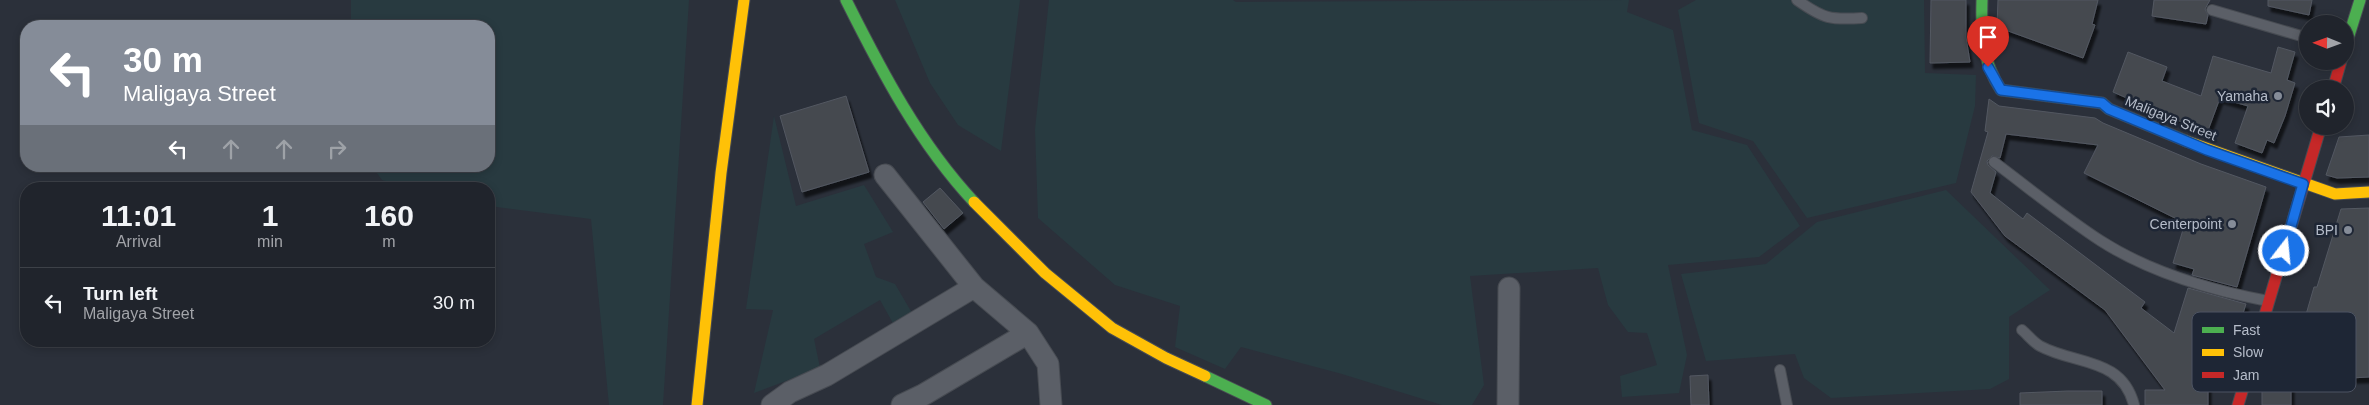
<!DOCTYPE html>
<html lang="en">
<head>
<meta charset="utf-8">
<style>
  :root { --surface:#20242c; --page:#2d3038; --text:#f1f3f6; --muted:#a2a4a9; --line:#3d4148 }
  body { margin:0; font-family:Helvetica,sans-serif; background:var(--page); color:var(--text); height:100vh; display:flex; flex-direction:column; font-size:19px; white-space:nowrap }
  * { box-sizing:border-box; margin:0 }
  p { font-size:16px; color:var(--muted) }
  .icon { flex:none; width:28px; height:28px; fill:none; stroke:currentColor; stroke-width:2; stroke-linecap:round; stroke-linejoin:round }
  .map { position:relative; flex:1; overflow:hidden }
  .drawer { position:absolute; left:20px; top:182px; width:475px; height:165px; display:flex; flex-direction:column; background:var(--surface); border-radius:20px; box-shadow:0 2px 8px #0003,0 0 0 1px var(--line) }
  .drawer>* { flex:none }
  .top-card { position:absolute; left:20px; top:20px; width:475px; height:152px; border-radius:20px; box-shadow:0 2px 8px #0003,0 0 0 1px var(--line); background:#858c98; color:#fff; overflow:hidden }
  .needle { width:32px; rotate:271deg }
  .tools { position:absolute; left:2299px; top:15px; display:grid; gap:10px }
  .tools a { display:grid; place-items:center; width:55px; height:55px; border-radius:50%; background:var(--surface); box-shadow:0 2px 8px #0003,0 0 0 1px var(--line); font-size:25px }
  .pin { position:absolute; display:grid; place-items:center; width:42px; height:42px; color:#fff; margin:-51px -21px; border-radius:50% 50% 50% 0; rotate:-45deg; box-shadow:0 0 5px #0007 }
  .pin .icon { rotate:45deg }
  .me { position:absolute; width:55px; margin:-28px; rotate:16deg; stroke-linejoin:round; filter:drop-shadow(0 0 4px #0008) }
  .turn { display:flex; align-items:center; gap:18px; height:105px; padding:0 20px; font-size:22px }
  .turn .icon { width:65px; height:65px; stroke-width:2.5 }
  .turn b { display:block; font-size:35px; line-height:42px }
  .lanes { display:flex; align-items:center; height:48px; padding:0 20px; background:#0003; justify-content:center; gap:25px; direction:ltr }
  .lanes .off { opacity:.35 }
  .eta { display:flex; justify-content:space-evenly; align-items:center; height:85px; text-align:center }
  .eta b { font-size:30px; font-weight:800; line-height:35px }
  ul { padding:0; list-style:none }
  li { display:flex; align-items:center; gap:15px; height:70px; padding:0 20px; border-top:1px solid var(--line) }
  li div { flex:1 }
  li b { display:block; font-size:19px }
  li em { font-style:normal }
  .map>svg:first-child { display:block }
  .green { fill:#283a40 }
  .building { fill:#444850; stroke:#535861; filter:url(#shadow) }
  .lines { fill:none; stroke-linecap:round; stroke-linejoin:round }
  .lane-casing { stroke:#474b52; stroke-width:12 }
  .street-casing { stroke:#474b52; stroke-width:23 }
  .fast-casing { stroke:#474b52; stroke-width:13 }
  .slow-casing { stroke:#474b52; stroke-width:13 }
  .jam-casing { stroke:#474b52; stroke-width:13 }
  .lane { stroke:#5b5f67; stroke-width:10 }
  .street { stroke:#5b5f67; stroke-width:21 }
  .fast { stroke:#4caf50; stroke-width:11 }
  .slow { stroke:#ffc107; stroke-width:11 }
  .jam { stroke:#c62828; stroke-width:11 }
  .route-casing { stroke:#114b97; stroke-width:12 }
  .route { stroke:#1a73e8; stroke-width:9 }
  .poi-dot { fill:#858c98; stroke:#1e2635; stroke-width:2 }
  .labels { text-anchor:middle; stroke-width:5; stroke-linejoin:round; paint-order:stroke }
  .poi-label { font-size:14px; fill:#b6bdca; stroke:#1e2635; text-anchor:end }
  .street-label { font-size:14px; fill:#b6bdca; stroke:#1e2635 }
  .key { fill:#1e2635; stroke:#4c5362; stroke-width:1 }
  .key-label { font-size:14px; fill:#b6bdca }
</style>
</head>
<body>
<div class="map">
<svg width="2369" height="405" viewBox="0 0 2369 405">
  <defs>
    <filter id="shadow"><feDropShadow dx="3" dy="5.5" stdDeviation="1" flood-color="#0009"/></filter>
  </defs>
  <rect width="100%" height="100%" fill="#2b303a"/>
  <path class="green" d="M351 0H689L663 405H609L591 219 489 206V189H411L382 180 372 166H489V26H351Z
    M895 0H1020L1001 151 958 125 930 83Z
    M1049 0H1233L1236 2 1629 0 1627 12 1673 30 1692 130 1747 145 1800 226 1759 257 1668 265 1687 355 1679 393 1622 397 1620 376 1657 365 1647 333 1628 332 1608 305 1598 268 1470 276 1484 385 1472 405H1442L1342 374 1241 347 1225 369 1175 347 1180 306 1115 285 1038 218 1035 129Z
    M1696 0H1924L1925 73 1976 75 1975 106 1956 183 1807 218 1753 141 1699 123 1678 10Z
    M774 116 796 206 864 185 893 232 864 244 876 277 895 284 912 313 894 325 880 300 814 339 820 368 754 393 773 310 746 309Z
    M1946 190 2050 290 2009 317V379L1990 389 1831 398 1804 378 1795 354 1706 361 1681 274 1766 264 1817 222Z"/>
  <path class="building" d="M1931 0H1966V37L1970 62 1930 63Z
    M1998 0H2098L2092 24 2095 25 2083 58 1997 27Z
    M2154 0H2210L2205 9 2208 15 2206 24 2152 16Z
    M2268 0H2312L2309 15 2268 6Z
    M2278 47 2295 52 2287 80 2295 83 2285 116 2274 143 2267 140 2262 153 2235 143 2248 106 2220 98 2207 133 2214 136 2113 92 2128 52 2167 67 2162 81 2201 96 2213 56 2271 73Z
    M846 96 869 172 802 192 780 116Z
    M1989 99 1999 106 2095 118 2103 123 2201 164 2266 187 2237 287 2192 275 2194 269 2173 263 2185 223 2084 173 2098 145 2006 134 2000 158 1992 156 1987 161 1988 165 1996 172 1990 193 2023 219 2027 213 2145 302 2141 308 2174 333 2188 288 2246 304 2220 384H2208V405H2145V390H2165L2105 310 2005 236 1971 192 1988 132 1985 131Z
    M2369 135V177L2337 178 2326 175 2339 137Z
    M940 188 963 213 944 229 923 202Z
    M2369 208V377L2291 381V405H2262V383L2272 382 2271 349H2296L2314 287H2317L2341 209Z
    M1708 375 1709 405H1691L1690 376Z
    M2068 391H2102V405H2020V393Z"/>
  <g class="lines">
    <defs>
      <path id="lane" d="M1797 0C1824 19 1830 20 1862 18
        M2212 10 2308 38
        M1994 162C2029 188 2064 217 2101 241 2151 273 2210 290 2268 301
        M2022 330C2028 335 2033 342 2040 346 2075 365 2122 357 2134 405
        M1780 370 1787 405"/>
      <path id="street" d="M885 175 974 287 1028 333 1048 364 1051 405
        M772 405 790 392 827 375 974 287
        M902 405 923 395 1028 333
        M1508 405 1509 288"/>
      <path id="fast" d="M846 0C882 72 919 143 974 202
        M1982 0C1981 34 1982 61 2001 90L2102 103 2109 109 2186 141
        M2345 48 2360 0
        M1205 376 1266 405"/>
      <path id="slow" d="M2186 141 2335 194 2369 192
        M974 202 1045 273 1112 328 1166 358 1205 376
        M697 405 721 173 744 0"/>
      <path id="jam" d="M2333 89 2341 61
        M2238 405 2321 126"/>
    </defs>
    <use href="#lane" class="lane-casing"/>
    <use href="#street" class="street-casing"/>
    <use href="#fast" class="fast-casing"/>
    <use href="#slow" class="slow-casing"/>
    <use href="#jam" class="jam-casing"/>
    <use href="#lane" class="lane"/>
    <use href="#street" class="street"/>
    <use href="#fast" class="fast"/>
    <use href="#slow" class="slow"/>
    <use href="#jam" class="jam"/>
  </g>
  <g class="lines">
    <defs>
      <path id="route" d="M1988 67 2001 90 2102 103 2109 109 2207 150 2303 184 2284 251"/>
    </defs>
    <use href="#route" class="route-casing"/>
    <use href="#route" class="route"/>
  </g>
  <g class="poi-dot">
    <circle cx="2278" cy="96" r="5"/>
    <circle cx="2232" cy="224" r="5"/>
    <circle cx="2348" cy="230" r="5"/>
  </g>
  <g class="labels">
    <g class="poi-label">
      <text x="2268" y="101">Yamaha</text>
      <text x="2222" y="229">Centerpoint</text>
      <text x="2338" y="235">BPI</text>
    </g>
    <g class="street-label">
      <text transform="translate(2171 118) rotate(22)" y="5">Maligaya Street</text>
    </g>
  </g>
  <rect x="2192" y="312" width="164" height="80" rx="8" class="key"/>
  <rect x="2202" y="327" width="22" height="6" fill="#4caf50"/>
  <rect x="2202" y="349" width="22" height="7" fill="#ffc107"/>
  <rect x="2202" y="372" width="22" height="6" fill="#c62828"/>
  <g class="key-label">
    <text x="2233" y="335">Fast</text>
    <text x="2233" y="357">Slow</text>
    <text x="2233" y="380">Jam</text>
  </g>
</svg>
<div class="tools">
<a><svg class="needle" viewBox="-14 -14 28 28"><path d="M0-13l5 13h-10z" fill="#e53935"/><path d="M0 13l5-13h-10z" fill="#a2a4a9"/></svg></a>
<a><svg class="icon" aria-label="sound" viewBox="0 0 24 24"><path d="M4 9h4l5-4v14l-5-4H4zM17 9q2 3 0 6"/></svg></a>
</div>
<div class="pin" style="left:1988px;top:67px;background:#d93025"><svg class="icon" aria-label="arrive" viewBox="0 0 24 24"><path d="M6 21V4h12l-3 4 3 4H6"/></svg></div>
<svg class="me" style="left:2284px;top:251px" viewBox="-20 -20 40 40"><circle r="17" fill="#1a73e8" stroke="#fff" stroke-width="3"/><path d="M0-11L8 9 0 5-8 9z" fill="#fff"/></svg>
<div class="top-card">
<div class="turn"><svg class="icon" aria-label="left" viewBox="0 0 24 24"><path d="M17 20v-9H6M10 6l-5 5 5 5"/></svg><div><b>30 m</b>Maligaya Street</div></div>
<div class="lanes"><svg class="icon" aria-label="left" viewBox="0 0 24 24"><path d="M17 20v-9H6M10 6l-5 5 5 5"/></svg><svg class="icon off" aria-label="ahead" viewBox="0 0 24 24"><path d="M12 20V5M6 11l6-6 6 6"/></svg><svg class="icon off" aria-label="ahead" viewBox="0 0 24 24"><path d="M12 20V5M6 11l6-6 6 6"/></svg><svg class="icon off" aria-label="right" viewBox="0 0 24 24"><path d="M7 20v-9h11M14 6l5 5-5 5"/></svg></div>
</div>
<section class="drawer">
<div class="eta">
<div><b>11:01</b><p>Arrival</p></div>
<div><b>1</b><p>min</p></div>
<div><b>160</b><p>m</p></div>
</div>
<ul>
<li><svg class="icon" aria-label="left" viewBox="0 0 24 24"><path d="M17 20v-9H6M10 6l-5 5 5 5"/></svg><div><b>Turn left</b><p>Maligaya Street</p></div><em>30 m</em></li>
</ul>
</section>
</div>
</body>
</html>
